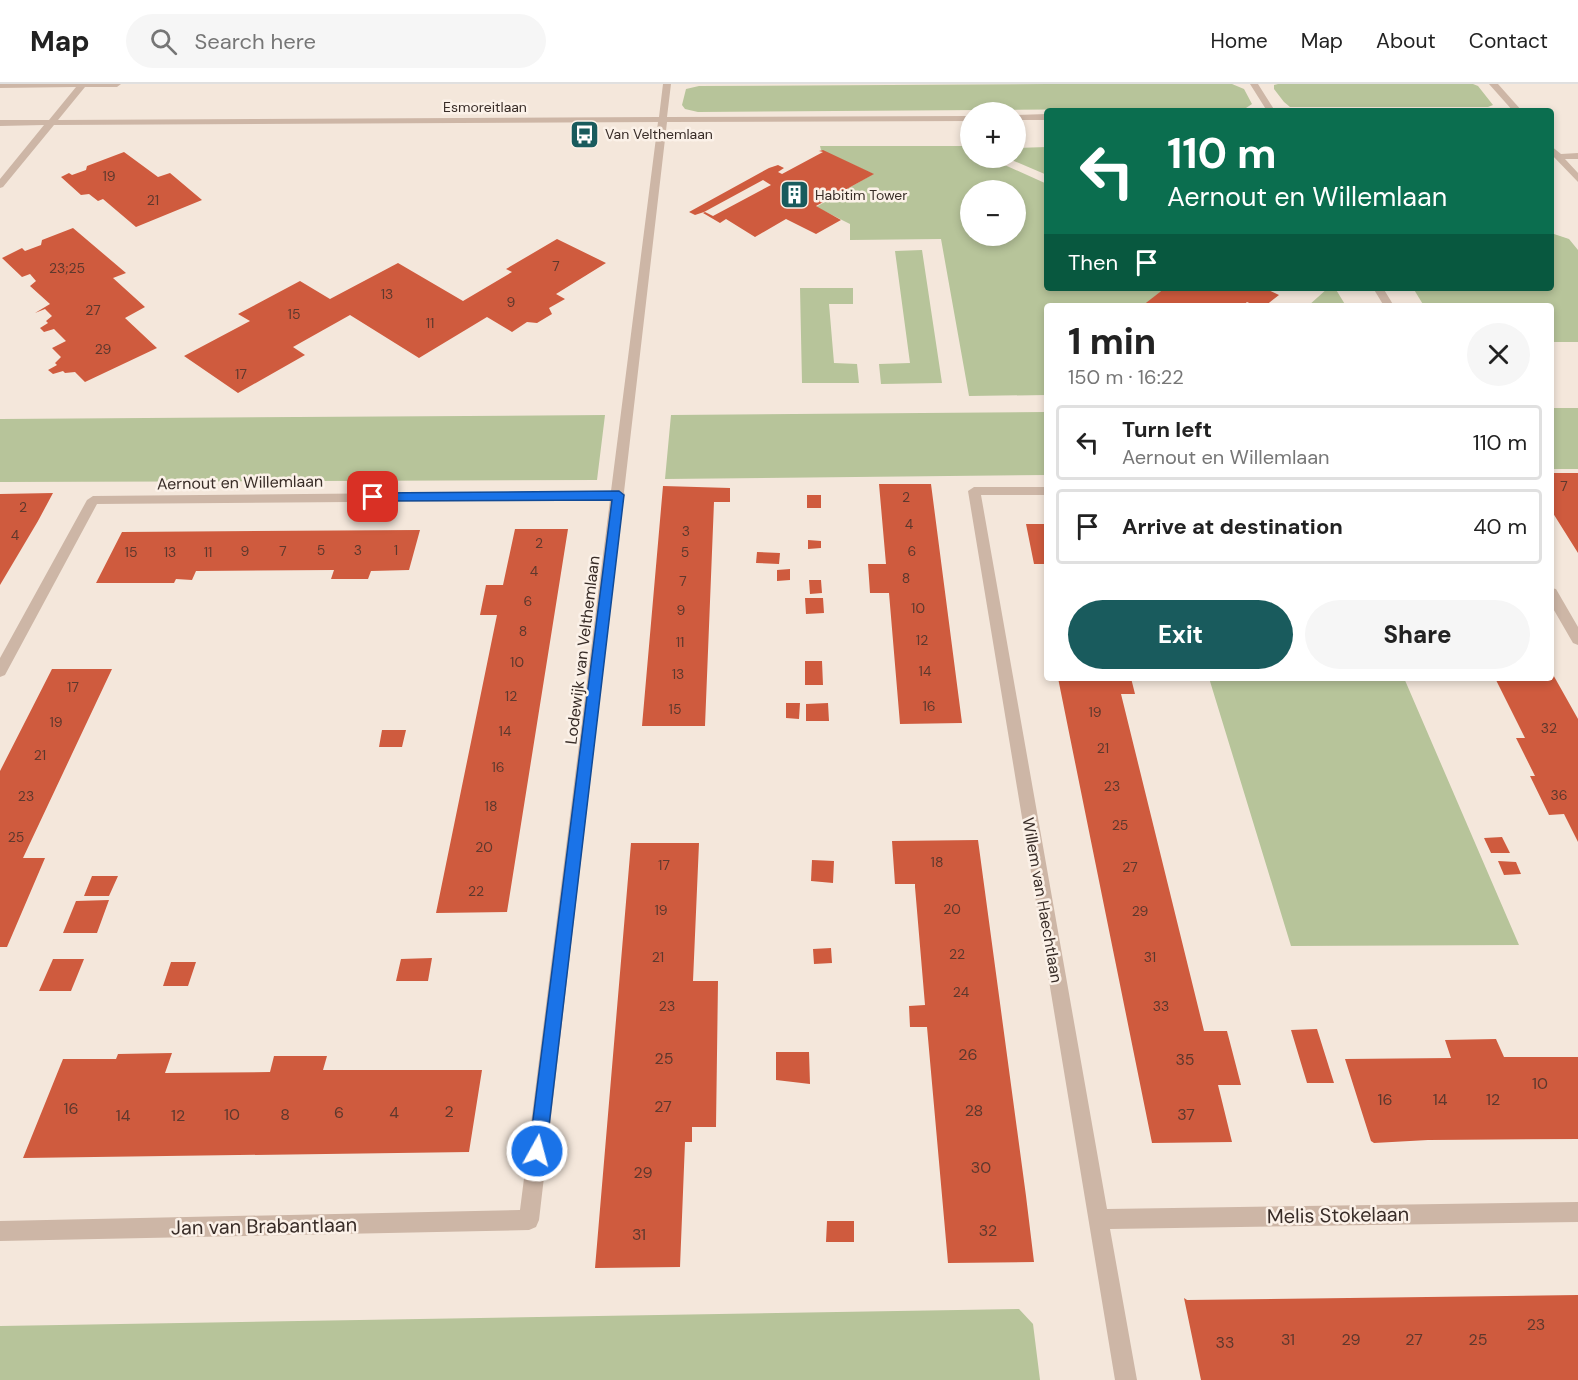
<!DOCTYPE html>
<html lang="en">
<head>
<meta charset="utf-8">
<style>
  :root { --surface:#fff; --page:#f6f6f6; --text:#222; --muted:#767676; --line:#e0e0e0; --accent:#195b5d }
  body { margin:0; font-family:"DM Sans",sans-serif; background:var(--page); color:var(--text); height:100vh; display:flex; flex-direction:column; font-size:22px; white-space:nowrap }
  * { box-sizing:border-box; margin:0 }
  p { font-size:20px; color:var(--muted) }
  .icon { flex:none; width:33px; height:33px; fill:none; stroke:currentColor; stroke-width:2; stroke-linecap:round; stroke-linejoin:round }
  .map { position:relative; flex:1; overflow:hidden }
  .sheet { position:absolute; left:1044px; top:219px; width:510px; height:378px; display:flex; flex-direction:column; background:var(--surface); border-radius:6px; box-shadow:0 3px 9px #0003 }
  .sheet>* { flex:none }
  .banner { position:absolute; left:1044px; top:24px; width:510px; height:183px; border-radius:6px; box-shadow:0 3px 9px #0003; background:#0b6e4f; color:#fff; overflow:hidden }
  .fabs { position:absolute; left:960px; top:18px; display:grid; gap:12px }
  .fabs a { display:grid; place-items:center; width:66px; height:66px; border-radius:50%; background:var(--surface); box-shadow:0 3px 9px #0003; font-size:30px }
  .pin { position:absolute; display:grid; place-items:center; width:51px; height:51px; color:#fff; margin:-26px; border-radius:12px; box-shadow:0 3px 9px #0006 }
  .me { position:absolute; width:66px; margin:-33px; rotate:7deg; stroke-linejoin:round; filter:drop-shadow(0 0 4px #0008) }
  .turn { display:flex; align-items:center; gap:21px; height:126px; padding:0 24px; font-size:27px }
  .turn .icon { width:78px; height:78px; stroke-width:2.5 }
  .turn b { display:block; font-size:42px; line-height:51px }
  .then { display:flex; align-items:center; height:57px; padding:0 24px; background:#0003; gap:12px; font-size:22px }
  .round { display:grid; place-items:center; flex:none; width:63px; height:63px; border-radius:32px; background:var(--page) }
  .headline { display:flex; align-items:center; justify-content:space-between; height:102px; padding:0 24px }
  h1 { font-size:36px; font-weight:800; line-height:45px }
  .button { display:flex; gap:12px; margin-top:auto; padding:12px 24px }
  .button a { flex:1; height:69px; border-radius:36px; background:var(--accent); color:#fff; font-size:24px; font-weight:800; line-height:69px; text-align:center }
  .button a+a { background:var(--page); color:var(--text) }
  ul { padding:0; list-style:none }
  li { display:flex; align-items:center; gap:18px; height:75px; margin:0 12px 9px; padding:0 12px; border:3px solid var(--line); border-radius:6px }
  li div { flex:1 }
  li b { display:block; font-size:22px }
  li em { font-style:normal }
  header { display:flex; align-items:center; gap:36px; box-sizing:border-box; height:84px; padding:0 30px; background:var(--surface); border-bottom:2px solid var(--line) }
  header strong { font-size:28px }
  nav { display:flex; gap:33px; margin-inline-start:auto; font-size:21px }
  .search { width:420px; height:54px; background:var(--page); display:flex; align-items:center; gap:15px; box-sizing:border-box; padding:0 21px; border-radius:33px; color:var(--muted); font-size:22px }
  .map>svg:first-child { display:block }
  .green { fill:#b7c49a; fill-rule:evenodd }
  .building { fill:#cf5b3e }
  .lines { fill:none; stroke-linecap:round; stroke-linejoin:round }
  .minor { fill:#cdb6a6; fill-rule:evenodd }
  .route { fill:#1a73e8; stroke:#114b97; stroke-width:1.5 }
  .labels { text-anchor:middle; stroke-width:5; stroke-linejoin:round; paint-order:stroke }
  .far-street-label { font-size:14px; fill:#382c27; stroke:#fbf1e8 }
  .far-poi-label { font-size:14px; fill:#382c27; stroke:#fbf1e8; text-anchor:start }
  .number-label { font-size:14px; fill:#5e382d }
  .street-label { font-size:16px; fill:#382c27; stroke:#fbf1e8 }
  .near-number-label { font-size:16px; fill:#5e382d }
  .near-street-label { font-size:20px; fill:#382c27; stroke:#fbf1e8 }
</style>
</head>
<body>
<header>
<strong>Map</strong>
<div class="search"><svg class="icon" aria-label="search" viewBox="0 0 24 24"><circle cx="10" cy="10" r="6"/><path d="M15 15l6 6"/></svg>Search here</div>
<nav><a>Home</a><a>Map</a><a>About</a><a>Contact</a></nav>
</header>
<div class="map">
<svg width="1578" height="1296" viewBox="0 0 1578 1296">
  <rect width="100%" height="100%" fill="#f4e7db"/>
  <path class="green" d="M1047 0H1232L1244 5 1252 20 1246 24 698 28 685 25 682 21 686 5 699 2Z
    M1278 0H1473L1478 2 1493 21 1488 23H1290L1284 18 1274 5V1Z
    M820 62H962L970 65V74H989L1047 100V204H1165L1143 222H1047V311L969 312 941 155 850 156V140L816 123 873 90 821 66ZM970 106H1016V152H970Z
    M1047 63V91L1007 74H1016V64Z
    M1551 149 1569 155 1578 166V258H1551V222H1424L1413 204H1551Z
    M922 166 942 299 881 300 879 280 910 279 895 167Z
    M800 204H853V220H829L834 279 857 280 859 299H802Z
    M1328 204H1335L1346 222H1308Z
    M1551 324H1578V385H1551Z
    M1047 328V391L665 395 671 331Z
    M605 331 597 396 0 398V335Z
    M1209 594H1404L1519 861 1291 862Z
    M1019 1225 1033 1240 1040 1296H0V1242Z"/>
  <path class="building" d="M823 66 874 90 816 122 841 136 816 150 786 135 755 153 726 135 720 139 703 129 705 128 713 132 771 101 763 96 704 128 695 131 689 128 769 84 778 81 784 84 778 88 782 90 823 68 819 67Z
    M124 68 158 93 170 89 202 116 136 143 103 115 98 117 89 110 81 111 61 93 69 89 72 91 86 86 87 82Z
    M73 144 126 189 113 194 145 223 125 234 157 264 85 298 75 288 65 289 63 287 53 290 48 286 57 281 55 279 61 273 52 264 66 257 54 245 44 248 40 244 48 239 46 237 52 232 45 225 35 229 50 220 30 202 36 197 30 190 22 193 2 174 22 164 25 167 41 161 42 156Z
    M557 155 606 179 556 210 565 215 549 224 552 230 537 239 527 238 512 248 487 233 419 274 350 231 293 263 305 271 238 309 184 272 250 237 238 230 300 197 330 215 398 179 463 217 512 188 506 185Z
    M1165 204H1264L1279 211 1265 222H1256L1247 218 1242 222H1142Z
    M1551 389H1578V469L1551 426Z
    M879 400H931L962 639 900 640 889 509H870L868 480H886Z
    M663 402 730 404V418H714L705 642H642Z
    M53 409 38 437 0 501V410Z
    M807 411H821V424H807Z
    M1026 440H1047V480H1034Z
    M515 445H568L507 828 436 829 497 531H480L486 501H503Z
    M420 446 409 486 371 487 368 495H331L334 486 196 487 192 496 176 495 174 499H96L122 448Z
    M808 456 821 457V464L808 465Z
    M757 468 780 469 779 480 756 479Z
    M790 485V496L777 497V486Z
    M809 496H821L822 509 810 510Z
    M805 514H823L824 529 806 530Z
    M805 577H822L823 601H805Z
    M52 585H112L23 774H45L7 863H0V687Z
    M1551 587 1578 635V758L1564 730 1549 731 1530 692H1535L1516 654H1525L1495 594H1551Z
    M1058 594H1131L1135 610H1121L1204 947H1227L1241 1001H1218L1232 1058 1152 1059Z
    M786 619H800L799 635 786 634Z
    M828 619 829 637H806V620Z
    M382 646H406L402 663H379Z
    M1502 753 1510 769H1491L1484 754Z
    M978 756 1026 1112 1034 1178 948 1179 927 943H910L909 922 925 921 915 803V800H895L892 757Z
    M631 759H699L693 897H718L716 1043H692V1058H685L680 1183 595 1184Z
    M812 776 834 777 833 799 811 797Z
    M1498 777 1516 778 1521 790 1504 791Z
    M92 792H118L109 812H84Z
    M109 816 97 849H63L76 817Z
    M831 864 832 879 814 880 813 865Z
    M432 874 428 897H396L401 875Z
    M53 875H84L71 907H39Z
    M171 878H196L188 902H163Z
    M1317 945 1334 999H1307L1291 946Z
    M1496 955 1504 973H1578V1055L1428 1056 1374 1059 1371 1057 1345 975 1451 974 1445 956Z
    M776 968H809L810 1000 776 996Z
    M172 969 165 989 270 988 274 972H327L323 986H482L469 1068 23 1074 63 975H116L118 970Z
    M827 1137H854V1158H826Z
    M1578 1211V1296H1201L1184 1214 1187 1216Z"/>
  <g class="lines">
    <path class="minor" d="M0 0H121L117 3H85L58 36 659 33 663 0H671L667 33 970 32V37L667 38 624 408 625 411 623 414 539 1136 536 1143 529 1146 0 1157V1137L520 1126 610 416 97 420 5 591 0 593V574L87 416 93 412 611 407 658 38 54 41 3 103 0 104V95L44 41 0 42V36H49L76 3 0 4Z
      M1250 0H1258L1275 27H1267Z
      M1489 0H1498L1522 27H1513Z
      M1047 30V36H1016V31Z
      M1551 62 1561 70 1578 69V75H1565L1578 89V98L1551 70Z
      M1373 204H1383L1394 222H1384Z
      M974 403H1047V411H981L1107 1125 1578 1118V1138L1110 1145 1137 1296H1115L968 407Z
      M1551 504 1556 505 1578 543V561L1573 559 1551 521Z"/>
  </g>
  <path class="route" d="M619 407 624 411 546 1067 544 1073 537 1076 531 1073 529 1067 612 416 373 417 367 413 373 409Z"/>
  <defs>
    <symbol id="bus-square" viewBox="-11 -11 22 22"><rect x="-9" y="-9" width="18" height="18" rx="4" fill="#195b5d" stroke="#fbf1e8"/><path d="M-5-6H5V4H4V6H2V4H-2V6H-4V4H-5ZM-3.5-4V0h7V-4ZM-3.5 1.2v1.5H-2V1.2ZM2 1.2v1.5H3.5V1.2Z" fill="#fff"/></symbol>
    <symbol id="building-square" viewBox="-11 -11 22 22"><rect x="-9" y="-9" width="18" height="18" rx="4" fill="#195b5d" stroke="#fbf1e8"/><path d="M-4-6H4V6H1V3H-1V6H-4ZM-2.5-4.3h1.7v1.8h-1.7ZM.8-4.3h1.7v1.8H.8ZM-2.5-1h1.7V.8h-1.7ZM.8-1h1.7V.8H.8Z" fill="#fff"/></symbol>
  </defs>
  <g fill-rule="evenodd">
    <use href="#bus-square" x="568" y="34" width="33" height="33"/>
    <use href="#building-square" x="778" y="94" width="33" height="33"/>
  </g>
  <g class="labels">
    <g class="far-street-label">
      <text x="485" y="28">Esmoreitlaan</text>
    </g>
    <g class="far-poi-label">
      <text x="605" y="55">Van Velthemlaan</text>
      <text x="815" y="116">Habitim Tower</text>
    </g>
    <g class="number-label">
      <text x="109" y="97">19</text>
      <text x="153" y="121">21</text>
      <text x="556" y="187">7</text>
      <text x="67" y="189">23;25</text>
      <text x="387" y="215">13</text>
      <text x="511" y="223">9</text>
      <text x="93" y="231">27</text>
      <text x="294" y="235">15</text>
      <text x="430" y="244">11</text>
      <text x="103" y="270">29</text>
      <text x="241" y="295">17</text>
      <text x="1564" y="407">7</text>
      <text x="906" y="418">2</text>
      <text x="23" y="428">2</text>
      <text x="909" y="445">4</text>
      <text x="686" y="452">3</text>
      <text x="15" y="456">4</text>
      <text x="539" y="464">2</text>
      <text x="321" y="471">5</text>
      <text x="358" y="471">3</text>
      <text x="396" y="471">1</text>
      <text x="245" y="472">9</text>
      <text x="283" y="472">7</text>
      <text x="912" y="472">6</text>
      <text x="131" y="473">15</text>
      <text x="170" y="473">13</text>
      <text x="208" y="473">11</text>
      <text x="685" y="473">5</text>
      <text x="534" y="492">4</text>
      <text x="906" y="499">8</text>
      <text x="683" y="502">7</text>
      <text x="528" y="522">6</text>
      <text x="918" y="529">10</text>
      <text x="681" y="531">9</text>
      <text x="523" y="552">8</text>
      <text x="922" y="561">12</text>
      <text x="680" y="563">11</text>
      <text x="517" y="583">10</text>
      <text x="925" y="592">14</text>
      <text x="678" y="595">13</text>
      <text x="73" y="608">17</text>
      <text x="511" y="617">12</text>
      <text x="929" y="627">16</text>
      <text x="675" y="630">15</text>
      <text x="1095" y="633">19</text>
      <text x="56" y="643">19</text>
      <text x="1549" y="649">32</text>
      <text x="505" y="652">14</text>
      <text x="1103" y="669">21</text>
      <text x="40" y="676">21</text>
      <text x="498" y="688">16</text>
      <text x="1112" y="707">23</text>
      <text x="1559" y="716">36</text>
      <text x="26" y="717">23</text>
      <text x="491" y="727">18</text>
      <text x="1120" y="746">25</text>
      <text x="16" y="758">25</text>
      <text x="484" y="768">20</text>
      <text x="937" y="783">18</text>
      <text x="664" y="786">17</text>
      <text x="1130" y="788">27</text>
      <text x="476" y="812">22</text>
      <text x="952" y="830">20</text>
      <text x="661" y="831">19</text>
      <text x="1140" y="832">29</text>
      <text x="957" y="875">22</text>
      <text x="658" y="878">21</text>
      <text x="1150" y="878">31</text>
      <text x="961" y="913">24</text>
      <text x="667" y="927">23</text>
      <text x="1161" y="927">33</text>
    </g>
    <g class="street-label">
      <text transform="translate(240 398) rotate(-1)" y="6">Aernout en Willemlaan</text>
      <text transform="translate(582 566) rotate(-83)" y="6">Lodewijk van Velthemlaan</text>
      <text transform="translate(1043 816) rotate(80)" y="6">Willem van Haechtlaan</text>
    </g>
    <g class="near-number-label">
      <text x="968" y="976">26</text>
      <text x="664" y="980">25</text>
      <text x="1185" y="981">35</text>
      <text x="1540" y="1005">10</text>
      <text x="1385" y="1021">16</text>
      <text x="1440" y="1021">14</text>
      <text x="1493" y="1021">12</text>
      <text x="663" y="1028">27</text>
      <text x="71" y="1030">16</text>
      <text x="974" y="1032">28</text>
      <text x="449" y="1033">2</text>
      <text x="339" y="1034">6</text>
      <text x="394" y="1034">4</text>
      <text x="232" y="1036">10</text>
      <text x="285" y="1036">8</text>
      <text x="1186" y="1036">37</text>
      <text x="123" y="1037">14</text>
      <text x="178" y="1037">12</text>
      <text x="981" y="1089">30</text>
      <text x="643" y="1094">29</text>
      <text x="988" y="1152">32</text>
      <text x="639" y="1156">31</text>
      <text x="1536" y="1246">23</text>
      <text x="1288" y="1261">31</text>
      <text x="1351" y="1261">29</text>
      <text x="1414" y="1261">27</text>
      <text x="1478" y="1261">25</text>
      <text x="1225" y="1264">33</text>
    </g>
    <g class="near-street-label">
      <text transform="translate(1338 1131) rotate(-1)" y="7">Melis Stokelaan</text>
      <text transform="translate(264 1142) rotate(-1)" y="7">Jan van Brabantlaan</text>
    </g>
  </g>
</svg>
<div class="fabs">
<a>+</a>
<a>−</a>
</div>
<div class="pin" style="left:373px;top:413px;background:#d93025"><svg class="icon" aria-label="arrive" viewBox="0 0 24 24"><path d="M6 21V4h12l-3 4 3 4H6"/></svg></div>
<svg class="me" style="left:537px;top:1067px" viewBox="-20 -20 40 40"><circle r="17" fill="#1a73e8" stroke="#fff" stroke-width="3"/><path d="M0-11L8 9 0 5-8 9z" fill="#fff"/></svg>
<div class="banner">
<div class="turn"><svg class="icon" aria-label="left" viewBox="0 0 24 24"><path d="M17 20v-9H6M10 6l-5 5 5 5"/></svg><div><b>110 m</b>Aernout en Willemlaan</div></div>
<div class="then">Then<svg class="icon" aria-label="arrive" viewBox="0 0 24 24"><path d="M6 21V4h12l-3 4 3 4H6"/></svg></div>
</div>
<section class="sheet">
<div class="headline"><div><h1>1 min</h1><p>150 m · 16:22</p></div><a class="round"><svg class="icon" aria-label="close" viewBox="0 0 24 24"><path d="M6 6l12 12M18 6L6 18"/></svg></a></div>
<ul>
<li><svg class="icon" aria-label="left" viewBox="0 0 24 24"><path d="M17 20v-9H6M10 6l-5 5 5 5"/></svg><div><b>Turn left</b><p>Aernout en Willemlaan</p></div><em>110 m</em></li>
<li><svg class="icon" aria-label="arrive" viewBox="0 0 24 24"><path d="M6 21V4h12l-3 4 3 4H6"/></svg><div><b>Arrive at destination</b></div><em>40 m</em></li>
</ul>
<div class="button"><a>Exit</a><a>Share</a></div>
</section>
</div>
</body>
</html>
